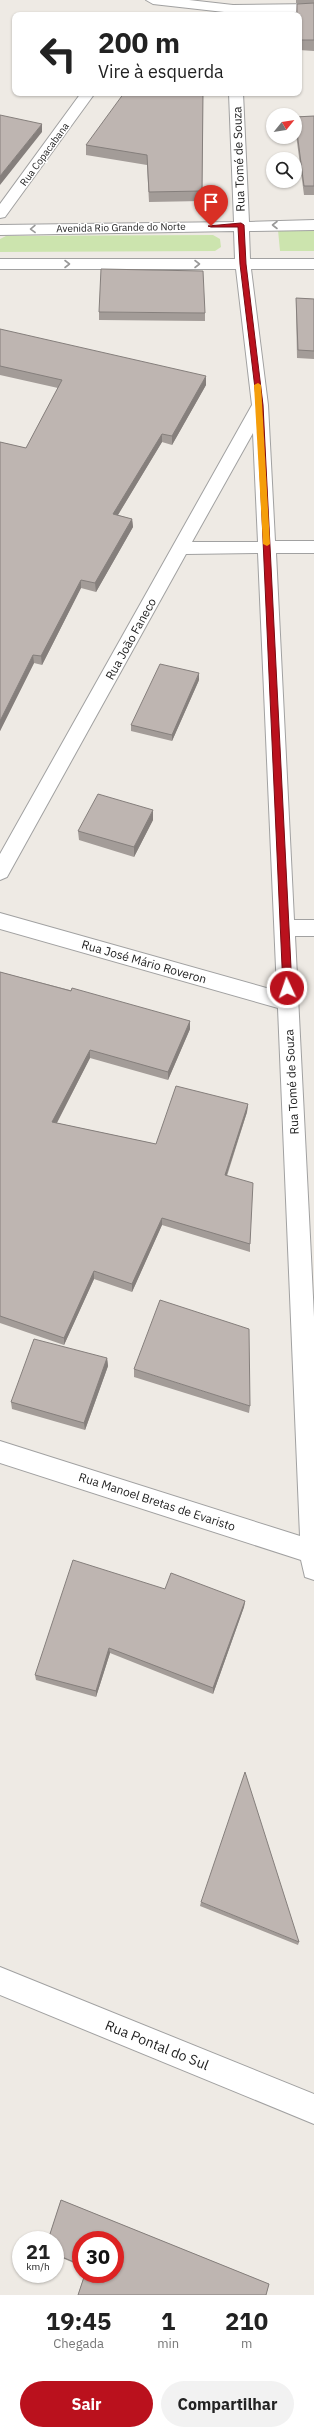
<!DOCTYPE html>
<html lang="pt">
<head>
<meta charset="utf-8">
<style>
  :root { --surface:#fff; --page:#f2f2f2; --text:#222; --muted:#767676; --accent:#ba111d }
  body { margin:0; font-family:"IBM Plex Sans",sans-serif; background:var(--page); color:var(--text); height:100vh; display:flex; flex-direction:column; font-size:15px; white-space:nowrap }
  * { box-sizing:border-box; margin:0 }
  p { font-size:13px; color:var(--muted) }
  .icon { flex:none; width:22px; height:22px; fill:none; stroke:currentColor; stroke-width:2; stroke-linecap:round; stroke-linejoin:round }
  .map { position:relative; height:2295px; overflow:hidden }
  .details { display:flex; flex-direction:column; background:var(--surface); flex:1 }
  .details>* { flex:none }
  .guide { position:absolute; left:12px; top:12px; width:290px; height:84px; border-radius:8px; box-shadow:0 1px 3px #0004; background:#fff; color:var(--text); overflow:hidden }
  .needle { width:26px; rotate:60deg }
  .controls { position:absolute; left:266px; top:108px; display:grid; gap:8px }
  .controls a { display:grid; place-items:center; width:36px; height:36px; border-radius:50%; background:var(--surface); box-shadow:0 1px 3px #0004; font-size:20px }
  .speed { position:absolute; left:12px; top:2231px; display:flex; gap:8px; font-size:20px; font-weight:700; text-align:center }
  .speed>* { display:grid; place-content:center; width:52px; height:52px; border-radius:50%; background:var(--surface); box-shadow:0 1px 3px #0004; line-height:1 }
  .speed small { font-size:10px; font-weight:400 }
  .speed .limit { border:6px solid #d22; background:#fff; color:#111 }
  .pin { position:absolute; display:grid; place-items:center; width:34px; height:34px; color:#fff; margin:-41px -17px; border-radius:50% 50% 50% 0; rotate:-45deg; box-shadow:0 0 4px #0007 }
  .pin .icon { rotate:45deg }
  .me { position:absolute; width:44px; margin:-22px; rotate:357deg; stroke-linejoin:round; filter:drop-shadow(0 0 3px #0008) }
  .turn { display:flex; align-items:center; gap:14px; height:84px; padding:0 20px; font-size:18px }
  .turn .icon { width:52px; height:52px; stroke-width:2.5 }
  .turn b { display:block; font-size:28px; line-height:34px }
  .eta { display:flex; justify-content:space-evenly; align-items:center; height:68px; text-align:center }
  .eta b { font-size:24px; font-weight:700; line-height:28px }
  .cta { display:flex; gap:8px; margin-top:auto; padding:8px 20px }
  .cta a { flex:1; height:46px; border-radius:24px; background:var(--accent); color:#fff; font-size:16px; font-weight:700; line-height:46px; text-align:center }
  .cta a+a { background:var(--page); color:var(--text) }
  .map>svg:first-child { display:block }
  .grass { fill:#cce4ae }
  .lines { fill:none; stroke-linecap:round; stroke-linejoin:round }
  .minor-casing { stroke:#a1a1a1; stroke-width:2 }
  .minor { fill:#fff; fill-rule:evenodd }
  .wall { fill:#a39c98 }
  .shaded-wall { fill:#857f7c }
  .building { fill:#beb5b1; stroke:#857f7c }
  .oneway { stroke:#999 }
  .route { fill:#ba111d; stroke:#790b13 }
  .slow { fill:#f59e0b }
  .labels { text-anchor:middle; stroke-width:3; stroke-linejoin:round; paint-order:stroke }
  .far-street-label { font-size:10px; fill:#1d1d1d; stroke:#fff }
  .street-label { font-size:12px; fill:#1d1d1d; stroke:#fff }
  .near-street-label { font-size:14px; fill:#1d1d1d; stroke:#fff }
</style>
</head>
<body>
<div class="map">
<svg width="314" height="2295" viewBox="0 0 314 2295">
  <rect width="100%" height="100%" fill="#eeeae4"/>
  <path class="grass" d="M278 230H314V251H280Z
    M213 235 220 239 221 247 215 251 0 252V239L6 236Z"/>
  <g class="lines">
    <defs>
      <path id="minor" d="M146 0H189L233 5 314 4V12L233 13 153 4Z
        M81 93H95L5 217 0 218V204Z
        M229 93H243L249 222 314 220V230L249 231 250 259H314V269H251L268 405 275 541H314V553H276L294 920H314V936H295L314 1317V1580L305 1577 301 1560 0 1463V1441L300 1536 278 1008 0 929V913L277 991 258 553 186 554 7 877 0 880V854L252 405 236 269H0V259H235L234 231 0 235V225L234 222ZM253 433 258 542H192Z
        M0 1967 314 2094V2124L0 1995Z"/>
    </defs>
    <use href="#minor" class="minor-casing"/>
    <use href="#minor" class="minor"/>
  </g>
  <path class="wall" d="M296 0H314V51L299 50V15H296L297 4 304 3H296Z
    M203 93 202 201 149 202 147 165 86 155V145Z
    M314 116V195H304L295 127V117Z
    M296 298 314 299V359L297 358 296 306Z
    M99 312 205 313V321L99 320Z
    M0 329 206 385 172 445 162 442 118 515 132 519 133 527 96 592 81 588 42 665 34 663 0 731V442L26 448 58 388 0 375Z
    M199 680 172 741 131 731V725Z
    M153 820 134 857 79 840 78 831Z
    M0 972 190 1021V1029L168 1080 90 1058 57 1123 156 1144 248 1104 247 1112 227 1176 250 1244V1252L162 1225 132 1292 94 1279 64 1345 0 1323Z
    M107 1358 108 1366 85 1430 12 1409 11 1402Z
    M134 1369 250 1406 249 1413 134 1377Z
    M165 1589 245 1601 244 1607 213 1694 110 1653 96 1697 36 1680 35 1675Z
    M201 1902 299 1942 298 1945 200 1906Z
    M61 2200 269 2284 266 2295H78L85 2274H115V2240H81V2266L55 2255V2240H48Z"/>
  <path class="shaded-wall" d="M42 124V132L0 185V176Z
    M206 376V385L172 445V436Z
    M162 434V442L113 523V514Z
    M132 519 133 527 96 592 95 583Z
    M81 580V588L42 665 41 656Z
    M33 655 34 663 0 731V721Z
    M199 673V680L172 741V735Z
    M153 810V820L134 857V847Z
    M190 1021V1029L168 1080V1072Z
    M90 1050V1058L53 1130 52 1122Z
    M248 1104 247 1112 224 1183 225 1175Z
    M162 1218V1225L132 1292V1284Z
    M94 1271V1279L64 1345V1338Z
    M107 1358 108 1366 85 1430 84 1423Z
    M245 1601 244 1607 213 1694V1688Z
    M109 1648 110 1653 96 1697V1691Z"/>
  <path class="building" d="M314 3V40H299V15H297V4Z
    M124 93H203L202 191 149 192 147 155 86 145Z
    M0 115 42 124 0 176Z
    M314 116V186H304L295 117Z
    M101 269 203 271 205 313 99 312Z
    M296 298 314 299V351L298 350Z
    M0 329 206 376 172 436 162 434 113 514 132 519 95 583 81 580 41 656 33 655 0 721V442L26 448 62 380 0 366Z
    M160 664 199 673 172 735 131 725Z
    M98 794 153 810 134 847 78 831Z
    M0 972 71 991 72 988 190 1021 168 1072 90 1050 52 1122 156 1144 176 1086 248 1104 225 1175 253 1183 250 1244 162 1218 132 1284 94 1271 64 1338 0 1316Z
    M160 1300 249 1329 250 1406 134 1369Z
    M34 1339 107 1358 84 1423 11 1402Z
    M73 1560 165 1589 171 1573 245 1601 213 1688 109 1648 96 1691 35 1675Z
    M245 1772 299 1942 201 1902Z
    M61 2200 269 2284 266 2295H78L85 2274H115V2240H81V2265L55 2254V2240H48Z"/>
  <defs><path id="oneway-chevron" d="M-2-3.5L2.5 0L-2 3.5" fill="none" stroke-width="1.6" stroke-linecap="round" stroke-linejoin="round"/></defs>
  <g class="oneway">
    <use href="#oneway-chevron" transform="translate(275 225) rotate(180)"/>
    <use href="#oneway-chevron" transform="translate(33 229) rotate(179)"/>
    <use href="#oneway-chevron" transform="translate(67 264)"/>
    <use href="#oneway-chevron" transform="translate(197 264)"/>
  </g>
  <path class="route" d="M241 223 244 225 246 264 263 405 292 988 287 992 283 988 257 405 240 264 238 227H211L208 226Z"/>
  <path class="slow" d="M258 383 261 385 270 544 267 546 263 544 254 385Z"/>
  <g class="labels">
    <g class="far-street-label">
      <text transform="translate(44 154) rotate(-54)" y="4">Rua Copacabana</text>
      <text transform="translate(121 227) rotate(-1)" y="4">Avenida Rio Grande do Norte</text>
    </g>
    <g class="street-label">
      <text transform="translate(239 159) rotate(-92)" y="4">Rua Tomé de Souza</text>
      <text transform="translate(131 639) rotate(-61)" y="4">Rua João Faneco</text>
      <text transform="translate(144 962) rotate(16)" y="4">Rua José Mário Roveron</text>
      <text transform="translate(292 1082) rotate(-93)" y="4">Rua Tomé de Souza</text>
      <text transform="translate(157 1502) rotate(18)" y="4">Rua Manoel Bretas de Evaristo</text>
    </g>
    <g class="near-street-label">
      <text transform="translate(157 2045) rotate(22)" y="5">Rua Pontal do Sul</text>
    </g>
  </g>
</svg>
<div class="controls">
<a><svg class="needle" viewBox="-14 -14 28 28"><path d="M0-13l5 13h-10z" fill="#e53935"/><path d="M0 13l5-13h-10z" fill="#767676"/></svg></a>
<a><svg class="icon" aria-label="search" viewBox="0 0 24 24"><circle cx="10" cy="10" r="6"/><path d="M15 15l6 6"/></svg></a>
</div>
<div class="speed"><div>21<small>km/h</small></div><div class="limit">30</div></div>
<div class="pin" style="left:211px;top:226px;background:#d93025"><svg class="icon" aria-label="arrive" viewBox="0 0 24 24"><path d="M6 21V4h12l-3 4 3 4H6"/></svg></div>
<svg class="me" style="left:287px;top:988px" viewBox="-20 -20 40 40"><circle r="17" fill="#ba111d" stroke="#fff" stroke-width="3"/><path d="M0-11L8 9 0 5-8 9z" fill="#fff"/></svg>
<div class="guide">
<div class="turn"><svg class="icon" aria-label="left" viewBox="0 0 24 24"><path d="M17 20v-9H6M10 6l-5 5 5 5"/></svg><div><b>200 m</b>Vire à esquerda</div></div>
</div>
</div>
<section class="details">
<div class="eta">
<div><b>19:45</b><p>Chegada</p></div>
<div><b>1</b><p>min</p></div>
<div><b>210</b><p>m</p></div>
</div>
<div class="cta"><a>Sair</a><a>Compartilhar</a></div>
</section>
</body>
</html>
